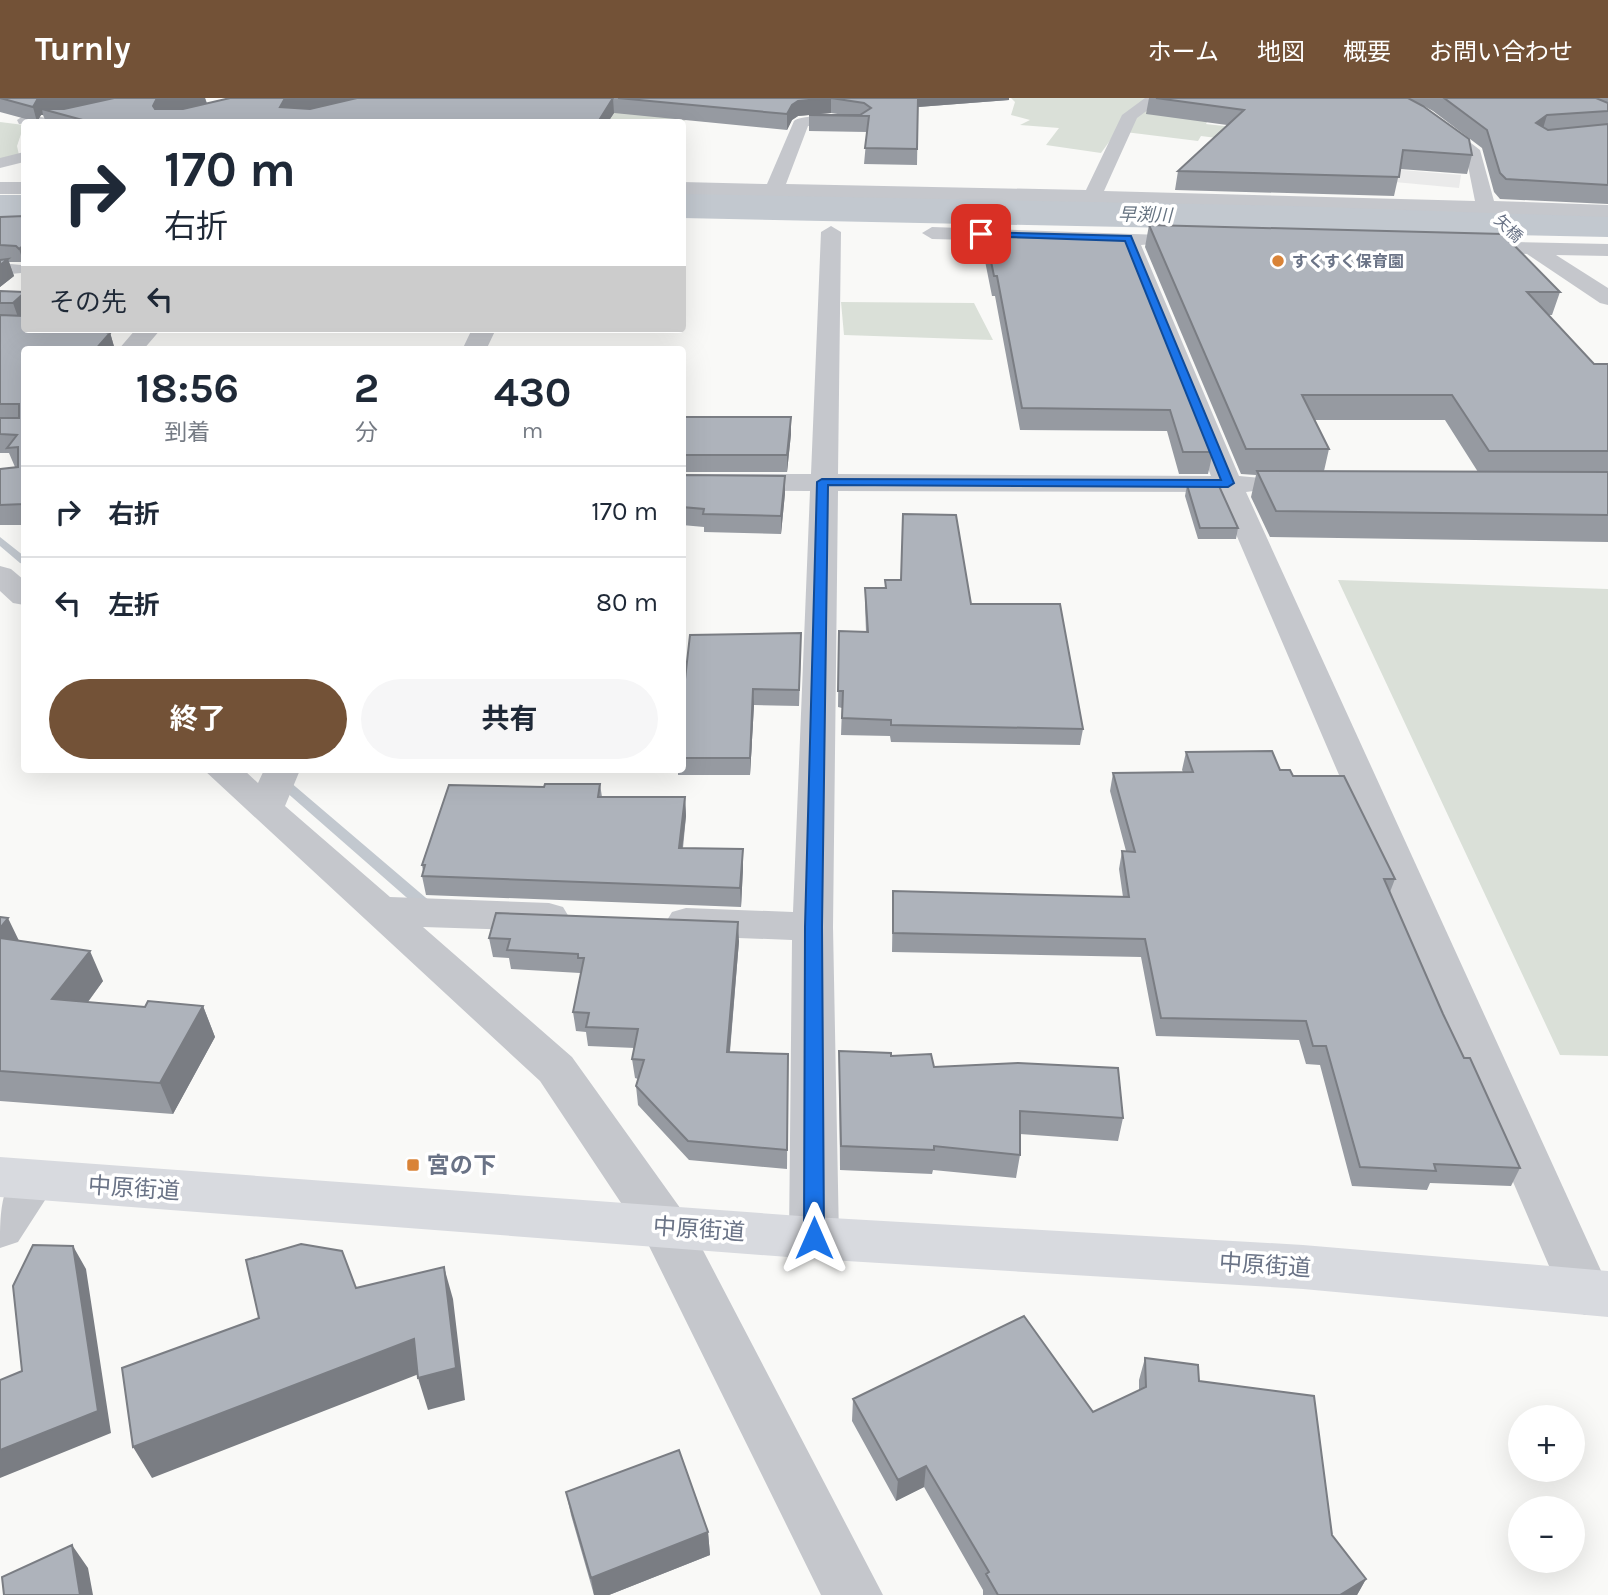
<!DOCTYPE html>
<html lang="ja">
<head>
<meta charset="utf-8">
<style>
  :root { --surface:#fff; --page:#f6f6f7; --text:#1f2937; --muted:#747a83; --line:#e0e1e3; --accent:#735237 }
  body { margin:0; font-family:Karla,"Noto Sans JP",sans-serif; background:var(--page); color:var(--text); height:100vh; display:flex; flex-direction:column; font-size:26px; white-space:nowrap }
  * { box-sizing:border-box; margin:0 }
  p { font-size:23px; color:var(--muted) }
  .icon { flex:none; width:38px; height:38px; fill:none; stroke:currentColor; stroke-width:2; stroke-linecap:round; stroke-linejoin:round }
  .map { position:relative; flex:1; overflow:hidden }
  .details { position:absolute; left:21px; top:248px; width:665px; height:427px; display:flex; flex-direction:column; background:var(--surface); border-radius:7px; box-shadow:0 7px 28px #0002 }
  .details>* { flex:none }
  .banner { position:absolute; left:21px; top:21px; width:665px; height:214px; border-radius:7px; box-shadow:0 7px 28px #0002; background:#fff; color:var(--text); overflow:hidden }
  .controls { position:absolute; left:1508px; top:1307px; display:grid; gap:14px }
  .controls a { display:grid; place-items:center; width:77px; height:77px; border-radius:50%; background:var(--surface); box-shadow:0 7px 28px #0002; font-size:35px }
  .pin { position:absolute; display:grid; place-items:center; width:60px; height:60px; color:#fff; margin:-30px; border-radius:14px; box-shadow:0 4px 10px #0006 }
  .me { position:absolute; width:77px; margin:-38px; rotate:0deg; stroke-linejoin:round; filter:drop-shadow(0 0 5px #0008) }
  .turn { display:flex; align-items:center; gap:24px; height:147px; padding:0 28px; font-size:32px }
  .turn .icon { width:91px; height:91px; stroke-width:2.5 }
  .turn b { display:block; font-size:49px; line-height:60px }
  .then { display:flex; align-items:center; height:66px; padding:0 28px; background:#0003; gap:14px; font-size:26px }
  .eta { display:flex; justify-content:space-evenly; align-items:center; height:119px; text-align:center }
  .eta b { font-size:42px; font-weight:700; line-height:49px }
  .button { display:flex; gap:14px; margin-top:auto; padding:14px 28px }
  .button a { flex:1; height:80px; border-radius:42px; background:var(--accent); color:#fff; font-size:28px; font-weight:700; line-height:80px; text-align:center }
  .button a+a { background:var(--page); color:var(--text) }
  ul { padding:0; list-style:none }
  li { display:flex; align-items:center; gap:21px; height:91px; padding:0 28px; border-top:2px solid var(--line) }
  li div { flex:1 }
  li b { display:block; font-size:26px }
  li em { font-style:normal }
  header { display:flex; align-items:center; gap:42px; box-sizing:border-box; height:98px; padding:0 35px; background:var(--accent); color:#fff }
  header strong { font-size:33px }
  nav { display:flex; gap:38px; margin-inline-start:auto; font-size:24px }
  .map>svg:first-child { display:block }
  .built { fill:#eaeaea }
  .green { fill:#dae0d8 }
  .lines { fill:none; stroke-linecap:round; stroke-linejoin:round }
  .stream { fill:#c2c8cf; fill-rule:evenodd }
  .river { fill:#c2c8cf; fill-rule:evenodd }
  .street { fill:#c5c7cc; fill-rule:evenodd }
  .primary { fill:#d8dadf; fill-rule:evenodd }
  .wall { fill:#969aa1; fill-rule:evenodd }
  .shaded-wall { fill:#7a7d83 }
  .building { fill:#aeb3bb; stroke:#7a7d83; stroke-width:2 }
  .route { fill:#1a73e8; stroke:#114b97; stroke-width:2 }
  .poi-dot { fill:#d98337; stroke:#fff; stroke-width:2.5 }
  .labels { text-anchor:middle; stroke-width:7; stroke-linejoin:round; paint-order:stroke }
  .far-street-label { font-size:16px; fill:#6a7386; stroke:#fff }
  .far-poi-label { font-size:16px; font-weight:bold; fill:#6a7386; stroke:#fff; text-anchor:start }
  .far-water-label { font-size:18px; font-style:italic; fill:#667381; stroke:#fff }
  .near-poi-label { font-size:23px; font-weight:bold; fill:#6a7386; stroke:#fff; text-anchor:start }
  .near-street-label { font-size:23px; fill:#6a7386; stroke:#fff }
</style>
</head>
<body>
<header>
<strong>Turnly</strong>
<nav><a>ホーム</a><a>地図</a><a>概要</a><a>お問い合わせ</a></nav>
</header>
<div class="map">
<svg width="1608" height="1497" viewBox="0 0 1608 1497">
  <rect width="100%" height="100%" fill="#f9f9f7"/>
  <path class="built" d="M1379 70 1461 77 1459 90 1373 82Z"/>
  <path class="green" d="M601 0 688 21 682 24H586Z
    M1011 0H1219L1206 26 1233 29 1345 56 1201 38 1198 43 1117 33 1101 55 1046 47 1059 30 1020 27 1030 22 1011 17 1015 4Z
    M0 24 24 27 17 48 19 57 0 62Z
    M841 204 974 205 993 242 844 237Z
    M1338 482 1608 491V958L1560 957Z"/>
  <g class="lines">
    <path class="stream" d="M0 439 24 458V466L20 465 0 448Z
      M261 672H276L432 805 434 809 432 813H422Z"/>
    <path class="river" d="M682 94 1608 113V139L682 120Z
      M0 97H24V123H0Z"/>
    <path class="street" d="M1145 0H1164L1137 20 1104 93 1475 103 1466 58 1420 23 1378 0H1399L1432 15 1480 52 1494 103 1608 107V119L1293 108 682 96V84L767 86 794 23C801 15 861 17 868 25L860 30 808 28 786 86 1086 92 1122 17Z
      M25 17 48 20 50 24 19 26 17 22Z
      M24 54V64L0 70V60Z
      M0 84H24V96H0Z
      M831 128 841 134 838 376 1211 378 1120 146 932 141 922 135 932 129 1162 137 1165 141 1162 145 1141 147 1239 378 1261 380 1265 386 1261 392 1246 394 1608 1188V1200L1603 1210 1585 1217 1567 1210 1218 394 838 393 833 829 839 1140 832 1155 814 1161 796 1155 789 1140 792 842 686 838 672 834 666 824 672 814 686 810 793 814 810 393 682 392V376H811L821 134Z
      M1467 143 1608 146V158L1556 157 1608 190V207L1600 205 1527 156 1460 153 1457 149 1460 145Z
      M0 165 21 167 24 171 21 175 0 177Z
      M136 231H161L143 252H118Z
      M472 231H496L486 252H462Z
      M0 468 11 471 24 482V507L13 505 0 493Z
      M204 672H244L258 685 264 672H300L285 708 390 799 549 805 563 809 569 819 563 829 549 833 423 829 572 959 683 1114 883 1497H821L647 1144 540 983Z
      M34 1062 51 1068 58 1082 18 1144 0 1150C0 1112 0 1077 34 1062Z"/>
    <path class="primary" d="M0 1059 814 1119 1303 1147 1608 1173V1219L1303 1191 814 1161 0 1099Z"/>
  </g>
  <path class="wall" d="M0 0H205L207 5 230 0H1009V2L918 9 917 67 864 66 867 34 809 33V17L798 18 792 22 787 32 614 15 608 24H46L43 17H41L37 24 0 14ZM831 15 844 17H810Z
    M1149 0H1608V106L1500 101 1494 94 1482 50 1433 13 1424 8 1472 57 1467 76 1400 71 1394 98 1175 92 1178 73 1227 27 1146 16Z
    M24 118V168L21 164H9L14 178 0 189V119Z
    M1149 127 1560 194 1552 217H1548L1594 266H1608V444L1270 439 1251 399 1256 377 1241 376 1145 149ZM1314 322H1445L1478 374 1324 373 1329 351Z
    M986 139 1125 140 1213 354 1208 376H1179L1167 333 1020 332 995 198H992L984 158Z
    M0 193 24 194V231H109L115 252H24V427H0V371L15 369 9 355H0Z
    M682 319 791 336 787 374H682Z
    M682 377 785 378V395L781 436 704 434V429L682 427Z
    M1187 387 1238 430 1236 441H1198L1185 398Z
    M885 482 971 506 1083 631 1080 647 891 644 890 638 841 637 842 610 838 609 839 533 866 534 865 506V490H885Z
    M801 552 799 608 754 607 750 677H678V672H682V608Z
    M1186 654 1280 672 1293 678 1395 781 1390 794 1443 916 1464 960 1520 1070 1511 1088 1430 1085 1427 1092 1352 1088 1320 967 1306 966 1299 942 1156 938 1141 859 892 854 893 793 1123 799 1119 771 1122 753H1126L1110 693 1113 675 1183 674 1182 672Z
    M600 686 602 699H685L686 718 683 750 743 770 741 809 426 797 422 778 423 773 422 767 544 689Z
    M0 819 19 843 103 883 88 904 145 909 203 908 215 939 173 1016 0 1003Z
    M489 840 739 843 730 954 788 956 787 1071 689 1062 638 1007 636 988 638 981 635 980 632 961 635 950 588 948 586 934 576 933 573 914 580 879V875L511 871 509 860 493 859Z
    M839 953 891 958 1123 1020 1118 1043 1020 1036V1057L1016 1080 933 1072 932 1076 840 1072Z
    M1145 1260 1199 1283 1332 1437 1366 1481 1357 1497H983V1492L924 1389 896 1403 852 1323 853 1301 1093 1314 1139 1292V1282Z
    M566 1394 708 1434 710 1457 609 1497H594L571 1417Z"/>
  <path class="shaded-wall" d="M47 0H119L54 15 42 11 43 17H41L37 24 33 9 37 2Z
    M167 0H205L207 7 160 17 153 8 156 2Z
    M294 0H361L287 17 280 9 284 2Z
    M613 0 614 15 608 24H598Z
    M831 0V15L798 18 792 22 787 32V16L792 7 798 3Z
    M918 0H1009V2L918 9Z
    M1547 17 1542 34 1536 25Z
    M24 147V166L19 151Z
    M8 161 14 178 0 189V167Z
    M24 195V218L19 222 13 205Z
    M98 231H109L115 252H95Z
    M791 319V336L787 374V357Z
    M785 378V395L781 436V418Z
    M753 591 754 607 750 677V660Z
    M685 699 686 718 680 769 679 750Z
    M743 751V770L741 809 740 790Z
    M8 820 23 851 0 854V830Z
    M738 824 739 843 728 973 727 954Z
    M90 853 103 883 67 932 52 901Z
    M203 908 215 939 173 1016 160 985Z
    M73 1148 86 1171 111 1335 0 1380V1352Z
    M444 1169 453 1201 465 1302 428 1312 418 1280Z
    M414 1241 424 1274 152 1380 133 1349Z
    M926 1368 924 1389 896 1403 898 1382Z
    M708 1434 710 1457 609 1497H594L591 1480Z
    M72 1447 88 1470 93 1497H80Z
    M1366 1481 1357 1497H1340Z"/>
  <path class="building" d="M0 0H47L37 2 33 9Z
    M114 0H167L156 2 153 8 155 11H183L230 0H294L284 2 280 9 310 11 357 0H613L598 24H90L42 11H64Z
    M618 0H918L917 51 865 50 869 18 809 17H860L871 10 864 5 831 0 798 3 792 7 787 16Z
    M1156 0H1408L1423 8 1469 41 1472 57 1403 52 1399 79 1178 73 1244 12Z
    M1444 0H1596L1608 5V13L1547 17 1536 25 1548 32 1608 26V87L1506 81 1500 75 1487 32Z
    M24 118V147L19 151 16 148 0 147V119Z
    M1149 127 1503 136 1560 194H1527L1594 266H1608V353H1489L1452 297H1302L1329 351H1246Z
    M986 139 1125 140 1213 354H1183L1170 312 1022 310 997 178H994Z
    M8 161 0 167V162Z
    M0 193 24 194V195L13 205H0Z
    M0 217 24 218V231H98L97 232 110 235 95 252H24V406L0 407V371L18 369V349L7 350 17 337 0 336V320H19V306H0Z
    M682 319H791L787 357H682Z
    M1257 373 1608 374V417L1276 413Z
    M682 377 785 378 781 418 703 416 704 411 682 409Z
    M1187 387 1219 388 1238 430H1200Z
    M903 416 956 417 971 506H1060L1083 631 891 627V622L842 620 843 593H838L839 533 868 534 865 490H886L885 482H901Z
    M801 535 799 592 753 591 750 660H682V608L690 537Z
    M1272 653 1280 672H1290L1293 678H1344L1395 781H1384L1443 916 1464 960H1470L1520 1070 1434 1066 1436 1073 1360 1069 1326 948H1313L1306 923 1161 920 1145 841 893 835V793L1129 799 1122 753 1135 754 1113 675 1193 674 1186 654Z
    M545 686H600L598 699H685L679 750 743 751 740 790 422 778 425 767H422L449 687 544 689Z
    M496 815 738 824 727 954 788 956 787 1052 688 1043 636 988 644 962 632 961 638 931 586 929 589 915 573 914 584 860H578V856L507 852 510 841 489 840Z
    M0 819 8 820 0 830Z
    M0 840 90 853 52 901 145 909 148 903 203 908 160 985 0 973Z
    M839 953 891 955V958L931 956 934 969 1018 965 1118 970 1123 1020 1020 1013V1057L934 1048V1052L841 1048Z
    M301 1146 342 1153 356 1190 444 1169 456 1270 418 1280 414 1241 133 1349 122 1270 259 1220 246 1162Z
    M33 1147 73 1148 98 1313 0 1352V1282L22 1273 13 1188Z
    M1024 1218 1093 1314 1146 1289 1145 1260 1198 1267 1199 1283 1314 1298 1332 1437 1366 1481 1340 1497H998L986 1476 989 1474 926 1368 898 1382 853 1301Z
    M679 1352 708 1434 591 1480 566 1394Z
    M72 1447 80 1497H4L2 1479Z"/>
  <path class="route" d="M981 134 1131 138 1234 385 1228 389 828 387 822 829 824 1140 821 1146 814 1149 807 1146 804 1140 805 829 817 384 822 381 1221 382 1125 143 978 138Z"/>
  <g class="poi-dot">
    <circle cx="1278" cy="163" r="7"/>
    <rect x="406" y="1060" width="14" height="14" rx="3.5"/>
  </g>
  <g class="labels">
    <g class="far-street-label">
      <text transform="translate(1509 130) rotate(44)" y="6">矢橋</text>
    </g>
    <g class="far-poi-label">
      <text x="1292" y="169">すくすく保育園</text>
    </g>
    <g class="far-water-label">
      <text transform="translate(1145 117) rotate(1)" y="6">早渕川</text>
    </g>
    <g class="near-poi-label">
      <text x="427" y="1075">宮の下</text>
    </g>
    <g class="near-street-label">
      <text transform="translate(134 1090) rotate(4)" y="8">中原街道</text>
      <text transform="translate(699 1131) rotate(4)" y="8">中原街道</text>
      <text transform="translate(1265 1167) rotate(4)" y="8">中原街道</text>
    </g>
  </g>
</svg>
<div class="controls">
<a>+</a>
<a>−</a>
</div>
<div class="pin" style="left:981px;top:136px;background:#d93025"><svg class="icon" aria-label="arrive" viewBox="0 0 24 24"><path d="M6 21V4h12l-3 4 3 4H6"/></svg></div>
<svg class="me" style="left:814px;top:1140px" viewBox="-20 -20 40 40"><path d="M0-17L14 15 0 8-14 15z" fill="#1a73e8" stroke="#fff" stroke-width="4"/></svg>
<div class="banner">
<div class="turn"><svg class="icon" aria-label="right" viewBox="0 0 24 24"><path d="M7 20v-9h11M14 6l5 5-5 5"/></svg><div><b>170 m</b>右折</div></div>
<div class="then">その先<svg class="icon" aria-label="left" viewBox="0 0 24 24"><path d="M17 20v-9H6M10 6l-5 5 5 5"/></svg></div>
</div>
<section class="details">
<div class="eta">
<div><b>18:56</b><p>到着</p></div>
<div><b>2</b><p>分</p></div>
<div><b>430</b><p>m</p></div>
</div>
<ul>
<li><svg class="icon" aria-label="right" viewBox="0 0 24 24"><path d="M7 20v-9h11M14 6l5 5-5 5"/></svg><div><b>右折</b></div><em>170 m</em></li>
<li><svg class="icon" aria-label="left" viewBox="0 0 24 24"><path d="M17 20v-9H6M10 6l-5 5 5 5"/></svg><div><b>左折</b></div><em>80 m</em></li>
</ul>
<div class="button"><a>終了</a><a>共有</a></div>
</section>
</div>
</body>
</html>
